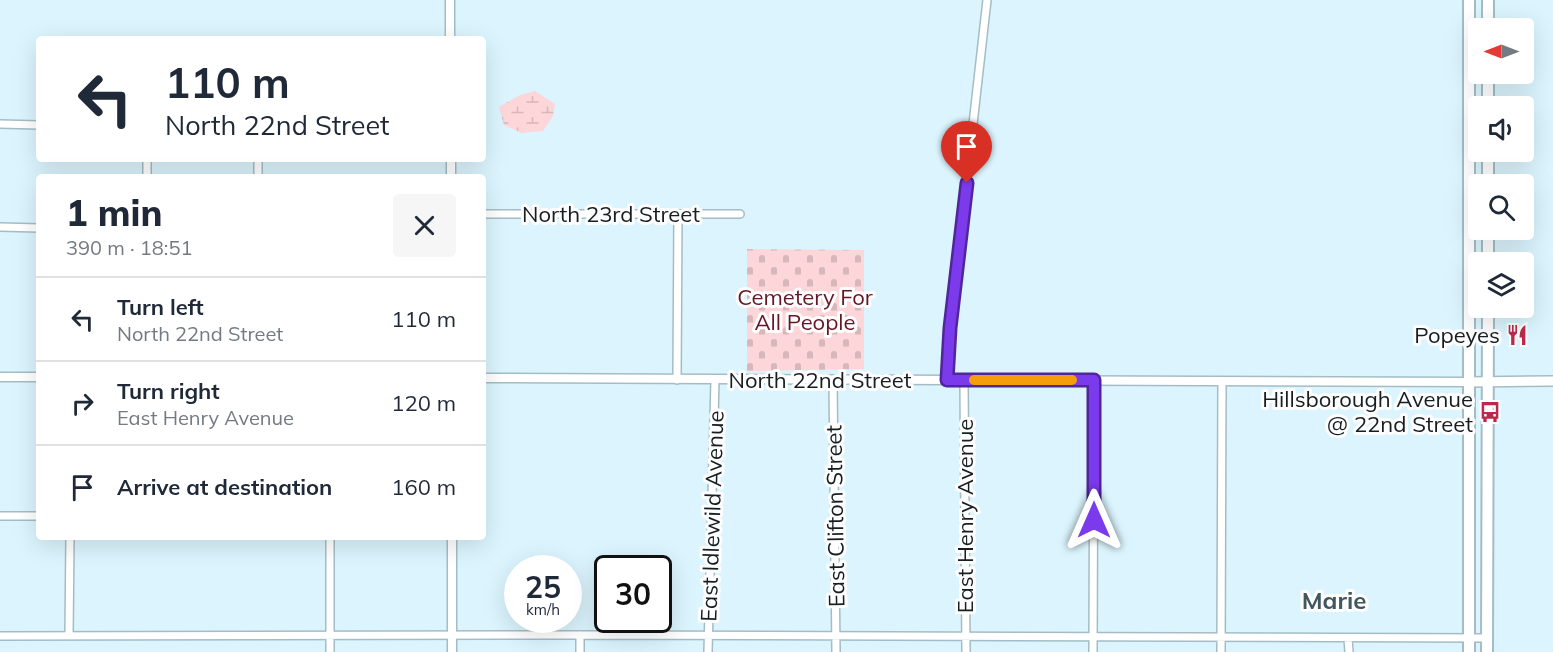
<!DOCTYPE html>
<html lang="en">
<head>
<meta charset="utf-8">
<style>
  :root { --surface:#fff; --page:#f6f6f7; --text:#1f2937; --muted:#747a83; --line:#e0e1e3 }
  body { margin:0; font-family:Mulish,sans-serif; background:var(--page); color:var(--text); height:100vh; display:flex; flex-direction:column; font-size:22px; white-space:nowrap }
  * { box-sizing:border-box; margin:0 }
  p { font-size:20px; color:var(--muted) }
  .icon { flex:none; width:33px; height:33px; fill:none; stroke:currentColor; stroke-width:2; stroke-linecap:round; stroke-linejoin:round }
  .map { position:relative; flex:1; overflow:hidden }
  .panel { position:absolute; left:36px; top:174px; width:450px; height:366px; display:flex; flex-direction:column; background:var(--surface); border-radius:6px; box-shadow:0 6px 24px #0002 }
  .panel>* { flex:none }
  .guide { position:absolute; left:36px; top:36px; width:450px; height:126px; border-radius:6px; box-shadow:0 6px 24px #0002; background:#fff; color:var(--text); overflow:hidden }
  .needle { width:39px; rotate:270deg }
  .buttons { position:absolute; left:1468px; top:18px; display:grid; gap:12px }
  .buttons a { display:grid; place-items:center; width:66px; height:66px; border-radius:6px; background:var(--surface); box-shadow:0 6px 24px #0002; font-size:30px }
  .speed { position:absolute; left:504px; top:555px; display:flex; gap:12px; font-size:30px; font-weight:700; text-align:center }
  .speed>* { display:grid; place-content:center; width:78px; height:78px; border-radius:50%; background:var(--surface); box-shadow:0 6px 24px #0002; line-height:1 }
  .speed small { font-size:15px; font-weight:400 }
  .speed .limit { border:3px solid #111; border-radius:9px; background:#fff; color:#111 }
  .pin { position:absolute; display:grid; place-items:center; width:51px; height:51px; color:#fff; margin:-62px -26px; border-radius:50% 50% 50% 0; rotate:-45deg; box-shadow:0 0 6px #0007 }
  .pin .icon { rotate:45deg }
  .me { position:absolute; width:66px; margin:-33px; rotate:0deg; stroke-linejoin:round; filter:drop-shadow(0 0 4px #0008) }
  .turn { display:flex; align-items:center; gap:21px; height:126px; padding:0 30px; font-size:27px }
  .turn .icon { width:78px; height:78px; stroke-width:2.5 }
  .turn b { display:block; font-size:42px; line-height:51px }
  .round { display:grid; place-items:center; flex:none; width:63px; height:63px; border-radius:6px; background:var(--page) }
  .headline { display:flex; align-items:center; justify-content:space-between; height:102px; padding:0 30px }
  h1 { font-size:36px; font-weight:800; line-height:45px }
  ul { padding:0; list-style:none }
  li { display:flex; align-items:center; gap:18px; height:84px; padding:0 30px; border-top:2px solid var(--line) }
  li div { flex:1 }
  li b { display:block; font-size:22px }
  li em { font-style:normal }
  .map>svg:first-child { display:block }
  .wetland { fill:url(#wetland-marsh) }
  .cemetery { fill:url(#cemetery-stones) }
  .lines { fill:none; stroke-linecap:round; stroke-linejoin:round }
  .minor-casing { stroke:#a4bdc5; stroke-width:10 }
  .tertiary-casing { stroke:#a4bdc5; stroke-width:11 }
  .secondary-casing { stroke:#a4bdc5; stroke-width:12 }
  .primary-casing { stroke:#a4bdc5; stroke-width:14 }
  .minor { stroke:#fff; stroke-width:7 }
  .tertiary { stroke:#fff; stroke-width:8 }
  .secondary { stroke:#fff; stroke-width:9 }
  .primary { stroke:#fff; stroke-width:10 }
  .route-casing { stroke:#51269a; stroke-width:15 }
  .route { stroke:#7c3aed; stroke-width:10 }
  .slow { stroke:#f59e0b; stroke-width:10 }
  .labels { text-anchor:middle; stroke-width:6; stroke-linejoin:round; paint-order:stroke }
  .street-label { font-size:22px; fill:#151e21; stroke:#fdfdfd }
  .park-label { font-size:22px; fill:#651627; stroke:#fdfdfd }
  .poi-label { font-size:22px; fill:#151e21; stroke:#fdfdfd; text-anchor:end }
  .neighbourhood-label { font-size:24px; font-weight:bold; fill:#41575f; stroke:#fdfdfd }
</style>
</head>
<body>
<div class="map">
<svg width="1553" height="652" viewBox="0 0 1553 652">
  <defs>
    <pattern id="wetland-marsh" width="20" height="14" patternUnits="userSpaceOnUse" patternTransform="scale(1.5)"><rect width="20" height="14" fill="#fcd6d8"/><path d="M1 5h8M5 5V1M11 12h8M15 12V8" fill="none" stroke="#d7b7b9"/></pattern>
    <pattern id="cemetery-stones" width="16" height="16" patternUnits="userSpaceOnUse" patternTransform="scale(1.5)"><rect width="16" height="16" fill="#fcd6d8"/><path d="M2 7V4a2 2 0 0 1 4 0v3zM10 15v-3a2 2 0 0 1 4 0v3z" fill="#d7b7b9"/></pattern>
  </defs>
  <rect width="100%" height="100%" fill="#dbf4fd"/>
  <path class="wetland" d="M535 91 555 104 553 116 543 131 522 133 504 125 499 107 520 95Z"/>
  <path class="cemetery" d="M747 249 864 250V369L747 371Z"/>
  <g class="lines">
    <defs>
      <path id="minor" d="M0 124 39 125
        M147 159V177
        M258 159V177
        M483 214H740
        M0 227 39 228
        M677 380 678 214
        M833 380 836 652
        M947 380 950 328 987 0
        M964 380 966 652
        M0 516H39
        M0 636 580 635 1487 638
        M69 636 70 537
        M1348 638 1349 652
        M330 652V537
        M580 652V635
        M708 652 715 380
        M1093 652 1094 380
        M1221 652 1222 381"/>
      <path id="tertiary" d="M450 0V39
        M451 159V177
        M0 377H39
        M483 378 1469 382
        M452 537V652"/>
      <path id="secondary" d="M1469 382 1553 381"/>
      <path id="primary" d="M1469 0V652
        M1488 0V28
        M1488 74V106
        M1488 152V184
        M1488 230V262
        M1487 652 1488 308"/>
    </defs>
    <use href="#minor" class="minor-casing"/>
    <use href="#tertiary" class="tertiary-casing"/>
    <use href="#secondary" class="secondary-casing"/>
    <use href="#primary" class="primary-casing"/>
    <use href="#minor" class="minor"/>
    <use href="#tertiary" class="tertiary"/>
    <use href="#secondary" class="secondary"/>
    <use href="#primary" class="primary"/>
  </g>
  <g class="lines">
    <defs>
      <path id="route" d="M967 183 950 328 947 380H1094V520"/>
    </defs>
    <use href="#route" class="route-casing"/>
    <use href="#route" class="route"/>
    <path class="slow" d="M974 380H1072"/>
  </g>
  <defs>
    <symbol id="restaurant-bare" viewBox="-9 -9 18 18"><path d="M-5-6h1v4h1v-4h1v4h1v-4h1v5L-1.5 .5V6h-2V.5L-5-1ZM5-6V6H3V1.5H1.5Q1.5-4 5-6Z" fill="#bb2a4c" stroke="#fdfdfd" stroke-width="2.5" paint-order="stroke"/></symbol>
    <symbol id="bus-bare" viewBox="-9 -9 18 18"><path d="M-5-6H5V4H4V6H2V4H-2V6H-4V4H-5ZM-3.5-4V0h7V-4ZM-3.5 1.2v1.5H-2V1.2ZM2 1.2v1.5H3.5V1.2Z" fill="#bb2a4c" stroke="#fdfdfd" stroke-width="2.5" paint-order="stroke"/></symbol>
  </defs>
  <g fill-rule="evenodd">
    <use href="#restaurant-bare" x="1502" y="320" width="30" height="30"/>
    <use href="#bus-bare" x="1475" y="397" width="30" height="30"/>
  </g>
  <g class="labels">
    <g class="street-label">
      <text x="611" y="222">North 23rd Street</text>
      <text x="820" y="388">North 22nd Street</text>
      <text transform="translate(712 516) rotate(-88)" y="8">East Idlewild Avenue</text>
      <text transform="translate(835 516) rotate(-91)" y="8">East Clifton Street</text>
      <text transform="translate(965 516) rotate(-90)" y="8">East Henry Avenue</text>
    </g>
    <g class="park-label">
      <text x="805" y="305">Cemetery For<tspan x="805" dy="25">All People</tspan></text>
    </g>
    <g class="poi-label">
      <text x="1500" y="343">Popeyes</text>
      <text x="1473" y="407">Hillsborough Avenue<tspan x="1473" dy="25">@ 22nd Street</tspan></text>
    </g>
    <g class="neighbourhood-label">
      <text x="1334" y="609">Marie</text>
    </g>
  </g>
</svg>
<div class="buttons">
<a><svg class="needle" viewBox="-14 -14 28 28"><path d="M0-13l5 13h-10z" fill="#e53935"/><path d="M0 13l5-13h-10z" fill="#747a83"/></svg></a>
<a><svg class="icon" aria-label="sound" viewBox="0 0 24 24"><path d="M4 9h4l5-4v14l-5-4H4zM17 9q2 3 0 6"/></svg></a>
<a><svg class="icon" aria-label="search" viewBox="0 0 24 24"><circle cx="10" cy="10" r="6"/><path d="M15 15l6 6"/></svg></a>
<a><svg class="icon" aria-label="layers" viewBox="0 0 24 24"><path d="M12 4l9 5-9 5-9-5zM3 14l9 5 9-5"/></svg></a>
</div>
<div class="speed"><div>25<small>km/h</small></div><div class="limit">30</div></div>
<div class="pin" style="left:967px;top:183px;background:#d93025"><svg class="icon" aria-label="arrive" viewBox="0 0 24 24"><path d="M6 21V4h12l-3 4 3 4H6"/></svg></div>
<svg class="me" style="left:1094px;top:520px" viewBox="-20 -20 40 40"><path d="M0-17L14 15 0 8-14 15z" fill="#7c3aed" stroke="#fff" stroke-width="4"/></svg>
<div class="guide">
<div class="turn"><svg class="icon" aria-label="left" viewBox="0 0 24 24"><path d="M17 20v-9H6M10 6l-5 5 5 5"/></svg><div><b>110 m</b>North 22nd Street</div></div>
</div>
<section class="panel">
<div class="headline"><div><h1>1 min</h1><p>390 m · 18:51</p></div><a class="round"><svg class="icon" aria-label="close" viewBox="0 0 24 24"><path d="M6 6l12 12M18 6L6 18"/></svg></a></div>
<ul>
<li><svg class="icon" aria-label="left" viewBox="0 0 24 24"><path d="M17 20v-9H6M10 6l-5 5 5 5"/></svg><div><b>Turn left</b><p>North 22nd Street</p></div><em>110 m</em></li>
<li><svg class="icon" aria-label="right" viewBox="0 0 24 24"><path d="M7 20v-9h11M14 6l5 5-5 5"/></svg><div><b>Turn right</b><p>East Henry Avenue</p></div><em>120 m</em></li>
<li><svg class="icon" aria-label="arrive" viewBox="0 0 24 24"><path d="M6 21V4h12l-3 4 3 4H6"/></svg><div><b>Arrive at destination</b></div><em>160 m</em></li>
</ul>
</section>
</div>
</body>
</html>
